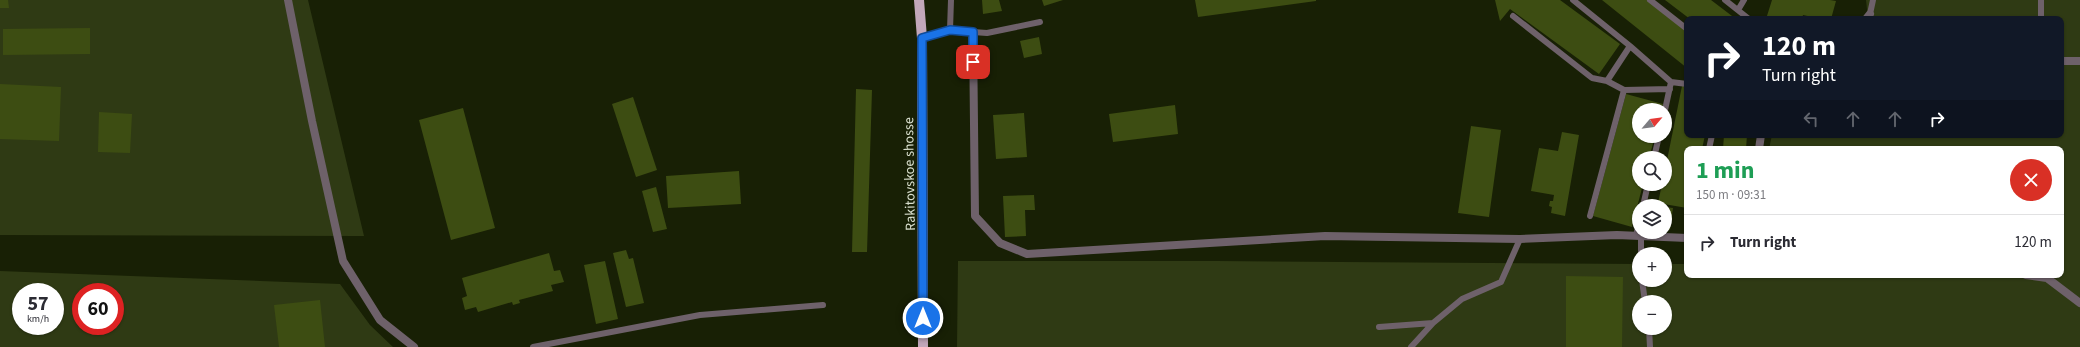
<!DOCTYPE html>
<html lang="en">
<head>
<meta charset="utf-8">
<style>
  :root { --surface:#fff; --page:#f7f7f7; --text:#2b2b33; --muted:#7c7c81; --line:#e1e1e2 }
  body { margin:0; font-family:"Source Sans 3",sans-serif; background:var(--page); color:var(--text); height:100vh; display:flex; flex-direction:column; font-size:15px; white-space:nowrap }
  * { box-sizing:border-box; margin:0 }
  p { font-size:13px; color:var(--muted) }
  .icon { flex:none; width:22px; height:22px; fill:none; stroke:currentColor; stroke-width:2; stroke-linecap:round; stroke-linejoin:round }
  .map { position:relative; flex:1; overflow:hidden }
  .sheet { position:absolute; left:1684px; top:146px; width:380px; height:132px; display:flex; flex-direction:column; background:var(--surface); border-radius:8px; box-shadow:0 1px 3px #0004 }
  .sheet>* { flex:none }
  .guide { position:absolute; left:1684px; top:16px; width:380px; height:122px; border-radius:8px; box-shadow:0 1px 3px #0004; background:#111827; color:#fff; overflow:hidden }
  .needle { width:26px; rotate:61deg }
  .controls { position:absolute; left:1632px; top:103px; display:grid; gap:8px }
  .controls a { display:grid; place-items:center; width:40px; height:40px; border-radius:50%; background:var(--surface); box-shadow:0 1px 3px #0004; font-size:20px }
  .speed { position:absolute; left:12px; top:283px; display:flex; gap:8px; font-size:20px; font-weight:700; text-align:center }
  .speed>* { display:grid; place-content:center; width:52px; height:52px; border-radius:50%; background:var(--surface); box-shadow:0 1px 3px #0004; line-height:1 }
  .speed small { font-size:10px; font-weight:400 }
  .speed .limit { border:6px solid #d22; background:#fff; color:#111 }
  .pin { position:absolute; display:grid; place-items:center; width:34px; height:34px; color:#fff; margin:-17px; border-radius:8px; box-shadow:0 2px 6px #0006 }
  .me { position:absolute; width:44px; margin:-22px; rotate:0deg; stroke-linejoin:round; filter:drop-shadow(0 0 3px #0008) }
  .turn { display:flex; align-items:center; gap:14px; height:84px; padding:0 12px; font-size:18px }
  .turn .icon { width:52px; height:52px; stroke-width:2.5 }
  .turn b { display:block; font-size:28px; line-height:34px }
  .lanes { display:flex; align-items:center; height:38px; padding:0 12px; background:#0003; justify-content:center; gap:20px; direction:ltr }
  .lanes .off { opacity:.35 }
  .round { display:grid; place-items:center; flex:none; width:42px; height:42px; border-radius:21px; background:var(--page) }
  .summary { display:flex; align-items:center; justify-content:space-between; height:68px; padding:0 12px }
  h1 { font-size:24px; font-weight:700; line-height:30px; color:#1e9e55 }
  ul { padding:0; list-style:none }
  li { display:flex; align-items:center; gap:12px; height:56px; padding:0 12px; border-top:1px solid var(--line) }
  li div { flex:1 }
  li b { display:block; font-size:15px }
  li em { font-style:normal }
  .map>svg:first-child { display:block }
  .green { fill:#2f3a14; fill-rule:evenodd }
  .building { fill:#3d4d12 }
  .lines { fill:none; stroke-linecap:round; stroke-linejoin:round }
  .lane { stroke:#6e616a; stroke-width:6 }
  .street { stroke:#6e616a; stroke-width:8 }
  .primary { stroke:#c2a7ba; stroke-width:10 }
  .route-casing { stroke:#114b97; stroke-width:10 }
  .route { stroke:#1a73e8; stroke-width:7 }
  .labels { text-anchor:middle; stroke-width:4; stroke-linejoin:round; paint-order:stroke }
  .street-label { font-size:14px; fill:#dae0cf; stroke:#182005 }
</style>
</head>
<body>
<div class="map">
<svg width="2080" height="347" viewBox="0 0 2080 347">
  <rect width="100%" height="100%" fill="#182005"/>
  <path class="green" d="M0 0H308L364 236 0 235Z
    M1866 0H2080V347H957L958 261H1216L1639 264V280H1665V264H1687V275H2061V149H1769L1772 135H2061V19H1868ZM1639 302H1665V328H1639Z
    M0 271 340 284 370 325 393 347H0ZM21 292H55V326H21ZM81 292H115V326H81Z"/>
  <path class="building" d="M0 0H8L9 8H0Z
    M982 0H999L1002 11 983 14Z
    M1042 0H1063L1044 6Z
    M1195 0H1316V1L1198 17Z
    M1495 0H1560L1620 44 1599 74 1510 9 1500 21Z
    M1602 0H1647L1687 31V68Z
    M1665 0H1711L1736 19H1690Z
    M1772 0H1830L1836 1 1831 19H1821L1803 15 1802 19H1766Z
    M90 28V54L3 55V29Z
    M1039 37 1042 54 1024 58 1020 41Z
    M0 84 61 87 59 141 0 139Z
    M1682 86 1687 87V135H1705L1702 149H1687V208L1658 203 1662 184H1665V170Z
    M856 89 872 90 867 252H852Z
    M1626 94 1663 104 1662 110H1639V136H1655L1649 158H1639V184H1643L1632 227 1593 216Z
    M633 97 657 170 636 177 612 104Z
    M1175 105 1178 134 1113 142 1109 114Z
    M463 108 495 228 451 240 419 120Z
    M99 112 132 114 130 153 98 152Z
    M1024 113 1027 157 996 159 993 115Z
    M1471 126 1501 130 1489 217 1458 213Z
    M1562 132 1579 135 1565 216 1551 213 1552 207 1549 206 1550 201H1553L1554 195 1531 191 1539 148 1558 151Z
    M1724 135H1747L1746 149H1723Z
    M739 171 741 204 668 208 666 176Z
    M656 187 667 229 653 232 642 191Z
    M1034 195 1035 210H1025L1026 236 1005 237 1003 196Z
    M1665 207 1673 208 1670 230 1665 229Z
    M626 250 629 259 633 258 644 303 626 307 613 253Z
    M549 253 554 271 560 270 564 282 551 285 553 291 519 300 520 303 513 305 512 302 478 312 476 307 465 310 462 298 467 296 462 278Z
    M605 261 618 319 596 324 584 265Z
    M1566 276 1623 277 1622 347H1566Z
    M320 300 325 347H279L274 305Z"/>
  <g class="lines">
    <path class="lane" d="M1573 0 1630 46
      M1650 0 1687 29
      M1725 0 1749 19
      M1738 10 1744 0
      M1870 14 1873 0
      M1513 16 1592 78 1607 81
      M2041 19V0
      M950 30 951 0
      M973 32 987 33 1040 22
      M1670 89 1624 90 1607 81 1630 46 1671 82
      M1665 110 1671 82 1687 84
      M1709 149 1712 135
      M1654 158 1659 136
      M1643 206 1648 184
      M1590 216 1624 90
      M1636 236 1639 222
      M1641 236V254
      M1642 280 1645 302
      M1379 327 1433 323 1462 299 1501 282 1520 239
      M1649 328 1650 347
      M533 347 700 315 823 305
      M1411 347 1433 323"/>
    <path class="street" d="M288 0 312 121 343 261 380 320 414 347
      M1866 19 1870 14
      M922 38 950 30 973 32 975 216 1000 243 1027 254 1325 236 1520 239 1617 235 1687 238
      M2061 61H2080
      M1759 149 1761 135
      M2026 275 2047 278 2080 303"/>
    <path class="primary" d="M919 0 922 38 923 347"/>
  </g>
  <g class="lines">
    <defs>
      <path id="route" d="M923 318 922 38 950 30 973 32V62"/>
    </defs>
    <use href="#route" class="route-casing"/>
    <use href="#route" class="route"/>
  </g>
  <g class="labels">
    <g class="street-label">
      <text transform="translate(909 174) rotate(-91)" y="5">Rakitovskoe shosse</text>
    </g>
  </g>
</svg>
<div class="controls">
<a><svg class="needle" viewBox="-14 -14 28 28"><path d="M0-13l5 13h-10z" fill="#e53935"/><path d="M0 13l5-13h-10z" fill="#7c7c81"/></svg></a>
<a><svg class="icon" aria-label="search" viewBox="0 0 24 24"><circle cx="10" cy="10" r="6"/><path d="M15 15l6 6"/></svg></a>
<a><svg class="icon" aria-label="layers" viewBox="0 0 24 24"><path d="M12 4l9 5-9 5-9-5zM3 14l9 5 9-5"/></svg></a>
<a>+</a>
<a>−</a>
</div>
<div class="speed"><div>57<small>km/h</small></div><div class="limit">60</div></div>
<div class="pin" style="left:973px;top:62px;background:#d93025"><svg class="icon" aria-label="arrive" viewBox="0 0 24 24"><path d="M6 21V4h12l-3 4 3 4H6"/></svg></div>
<svg class="me" style="left:923px;top:318px" viewBox="-20 -20 40 40"><circle r="17" fill="#1a73e8" stroke="#fff" stroke-width="3"/><path d="M0-11L8 9 0 5-8 9z" fill="#fff"/></svg>
<div class="guide">
<div class="turn"><svg class="icon" aria-label="right" viewBox="0 0 24 24"><path d="M7 20v-9h11M14 6l5 5-5 5"/></svg><div><b>120 m</b>Turn right</div></div>
<div class="lanes"><svg class="icon off" aria-label="left" viewBox="0 0 24 24"><path d="M17 20v-9H6M10 6l-5 5 5 5"/></svg><svg class="icon off" aria-label="ahead" viewBox="0 0 24 24"><path d="M12 20V5M6 11l6-6 6 6"/></svg><svg class="icon off" aria-label="ahead" viewBox="0 0 24 24"><path d="M12 20V5M6 11l6-6 6 6"/></svg><svg class="icon" aria-label="right" viewBox="0 0 24 24"><path d="M7 20v-9h11M14 6l5 5-5 5"/></svg></div>
</div>
<section class="sheet">
<div class="summary"><div><h1>1 min</h1><p>150 m · 09:31</p></div><a class="round" style="background:#d93025;color:#fff"><svg class="icon" aria-label="close" viewBox="0 0 24 24"><path d="M6 6l12 12M18 6L6 18"/></svg></a></div>
<ul>
<li><svg class="icon" aria-label="right" viewBox="0 0 24 24"><path d="M7 20v-9h11M14 6l5 5-5 5"/></svg><div><b>Turn right</b></div><em>120 m</em></li>
</ul>
</section>
</div>
</body>
</html>
